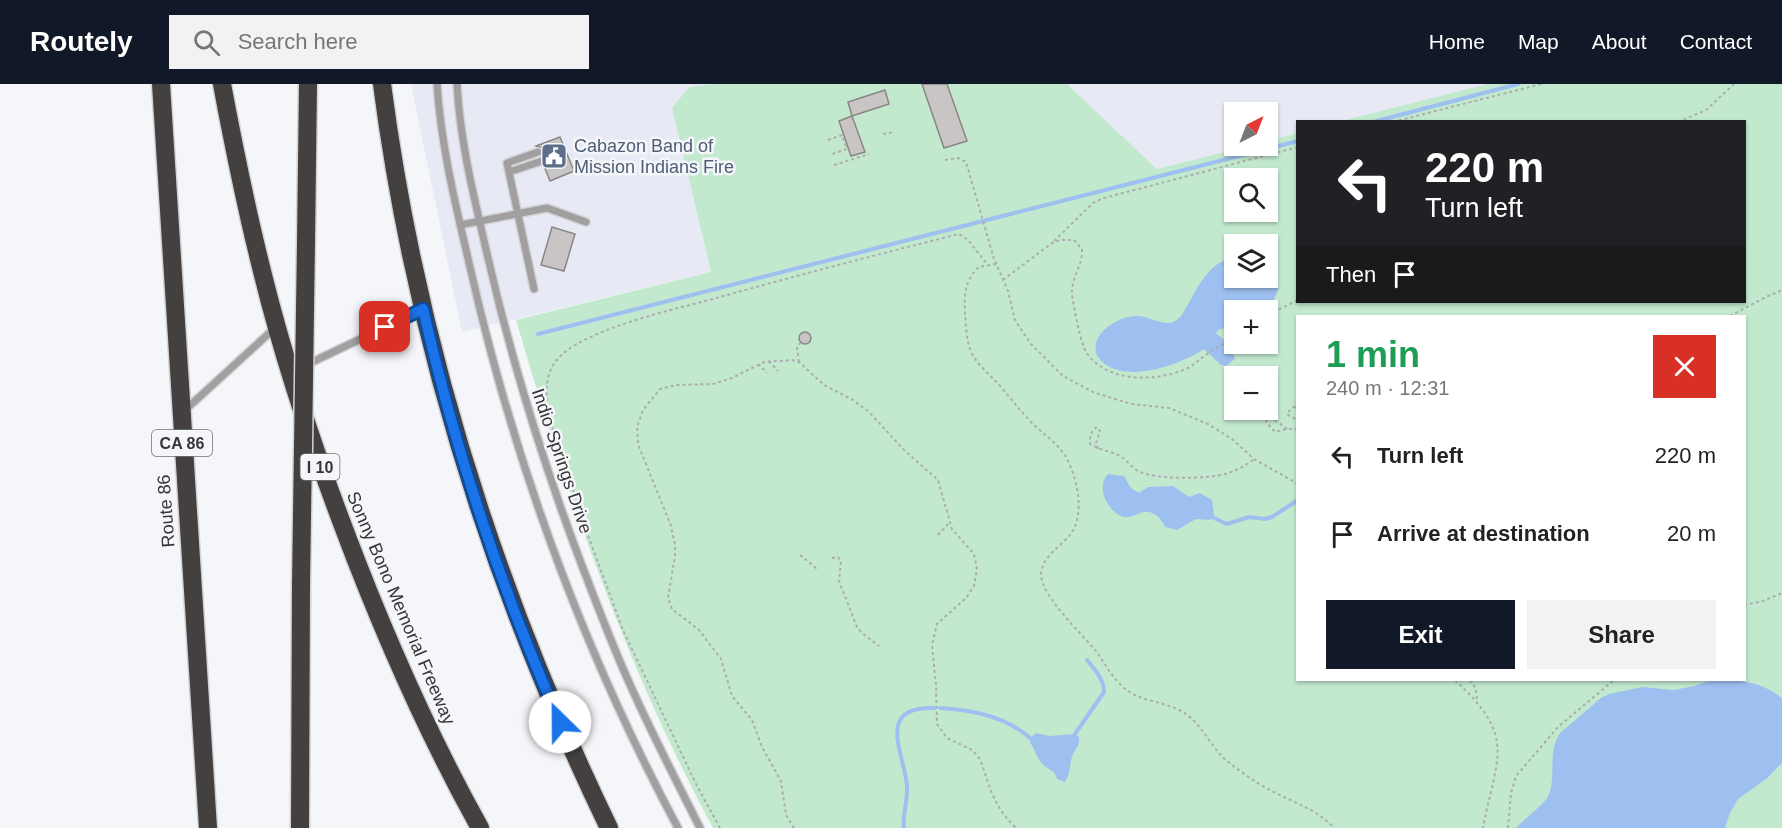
<!DOCTYPE html>
<html lang="en">
<head>
<meta charset="utf-8">
<style>
  :root { --surface:#fff; --page:#f2f2f2; --text:#222; --muted:#767676; --accent:#111827 }
  body { margin:0; font-family:Arial,sans-serif; background:var(--page); color:var(--text); height:100vh; display:flex; flex-direction:column; font-size:22px; white-space:nowrap }
  * { box-sizing:border-box; margin:0 }
  p { font-size:20px; color:var(--muted) }
  .icon { flex:none; width:33px; height:33px; fill:none; stroke:currentColor; stroke-width:2; stroke-linecap:round; stroke-linejoin:round }
  .map { position:relative; flex:1; overflow:hidden }
  .sheet { position:absolute; left:1296px; top:231px; width:450px; height:366px; display:flex; flex-direction:column; background:var(--surface); border-radius:0px; box-shadow:0 2px 4px #0004 }
  .sheet>* { flex:none }
  .guide { position:absolute; left:1296px; top:36px; width:450px; height:183px; border-radius:0px; box-shadow:0 2px 4px #0004; background:#202124; color:#fff; overflow:hidden }
  .needle { width:39px; rotate:42deg }
  .controls { position:absolute; left:1224px; top:18px; display:grid; gap:12px }
  .controls a { display:grid; place-items:center; width:54px; height:54px; border-radius:0px; background:var(--surface); box-shadow:0 2px 4px #0004; font-size:30px }
  .pin { position:absolute; display:grid; place-items:center; width:51px; height:51px; color:#fff; margin:-26px; border-radius:12px; box-shadow:0 3px 9px #0006 }
  .me { position:absolute; width:66px; margin:-33px; rotate:337deg; stroke-linejoin:round; filter:drop-shadow(0 0 4px #0008) }
  .turn { display:flex; align-items:center; gap:21px; height:126px; padding:0 30px; font-size:27px }
  .turn .icon { width:78px; height:78px; stroke-width:2.5 }
  .turn b { display:block; font-size:42px; line-height:51px }
  .then { display:flex; align-items:center; height:57px; padding:0 30px; background:#0003; gap:12px; font-size:22px }
  .round { display:grid; place-items:center; flex:none; width:63px; height:63px; border-radius:0px; background:var(--page) }
  .overview { display:flex; align-items:center; justify-content:space-between; height:102px; padding:0 30px }
  h1 { font-size:36px; font-weight:600; line-height:45px; color:#1e9e55 }
  .button { display:flex; gap:12px; margin-top:auto; padding:12px 30px }
  .button a { flex:1; height:69px; border-radius:0px; background:var(--accent); color:#fff; font-size:24px; font-weight:600; line-height:69px; text-align:center }
  .button a+a { background:var(--page); color:var(--text) }
  ul { padding:0; list-style:none }
  li { display:flex; align-items:center; gap:18px; height:78px; padding:0 30px }
  li div { flex:1 }
  li b { display:block; font-size:22px }
  li em { font-style:normal }
  header { display:flex; align-items:center; gap:36px; box-sizing:border-box; height:84px; padding:0 30px; background:var(--accent); color:#fff }
  header strong { font-size:28px }
  nav { display:flex; gap:33px; margin-inline-start:auto; font-size:21px }
  .search { width:420px; height:54px; background:var(--page); display:flex; align-items:center; gap:15px; box-sizing:border-box; padding:0 21px; border-radius:0px; color:var(--muted); font-size:22px }
  .map>svg:first-child { display:block }
  .built { fill:#e7eaf5 }
  .green { fill:#c2e9ce; fill-rule:evenodd }
  .water { fill:#9ec0f0 }
  .lines { fill:none; stroke-linecap:round; stroke-linejoin:round }
  .stream { stroke:#9ec0f0; stroke-width:4 }
  .building { fill:#c9c5c4; stroke:#8a8685; stroke-width:1.5 }
  .lane-casing { stroke:#d3d3d6; stroke-width:10 }
  .highway-casing { stroke:#d3d3d6; stroke-width:21 }
  .path { stroke:#acacaf; stroke-width:2; stroke-dasharray:3 3; stroke-linecap:butt }
  .lane { stroke:#a19f9f; stroke-width:7 }
  .highway { stroke:#43403f; stroke-width:18 }
  .highway-bridge-casing { stroke:#d3d3d6; stroke-width:21; stroke-linecap:butt }
  .highway-bridge { stroke:#43403f; stroke-width:18 }
  .route-casing { stroke:#114b97; stroke-width:15 }
  .route { stroke:#1a73e8; stroke-width:10 }
  .labels { text-anchor:middle; stroke-width:5; stroke-linejoin:round; paint-order:stroke }
  .shield { fill:#f5f6f9; stroke:#6f7072; stroke-width:1.5 }
  .shield-label { font-size:16px; font-weight:bold; fill:#363638 }
  .service-label { font-size:18px; fill:#4e5e75; stroke:#f5f6f9; text-anchor:start }
  .street-label { font-size:18px; fill:#363638; stroke:#f5f6f9 }
</style>
</head>
<body>
<header>
<strong>Routely</strong>
<div class="search"><svg class="icon" aria-label="search" viewBox="0 0 24 24"><circle cx="10" cy="10" r="6"/><path d="M15 15l6 6"/></svg>Search here</div>
<nav><a>Home</a><a>Map</a><a>About</a><a>Contact</a></nav>
</header>
<div class="map">
<svg width="1782" height="744" viewBox="0 0 1782 744">
  <rect width="100%" height="100%" fill="#f5f6f9"/>
  <path class="built" d="M411 0H712L689 3 672 24 711 188 462 248Z
    M1067 0H1487L1341 37 1298 38 1297 49 1268 57V28H1234V62H1248L1157 85Z"/>
  <path class="green" d="M712 0H1067L1157 85 1248 62H1268V57L1297 49 1298 218H1744V38L1341 37 1487 0H1782V744H713C626 583 567 411 516 236L711 188 672 24 689 3ZM1234 94H1268V128H1234ZM1234 160H1268V194H1234ZM1234 226H1268V260H1234ZM1298 232H1744V596H1298ZM1234 292H1268V326H1234Z"/>
  <path class="water" d="M1234 173V194H1268V186L1279 204 1273 218 1251 221 1246 226H1234V241L1218 246 1216 249 1230 261 1235 275 1226 282 1221 281 1204 265C1180 281 1120 303 1098 273 1094 267 1095 258 1099 252 1107 240 1125 231 1139 232 1149 233 1160 240 1170 239 1175 238 1178 235 1181 232 1197 208 1204 180 1234 173Z
    M1108 390 1124 392 1131 404 1139 409 1148 403 1173 402 1189 413 1200 409 1212 416 1214 431 1210 436 1196 435 1177 446 1165 443C1162 437 1158 431 1152 429 1142 424 1134 435 1124 433 1108 429 1095 403 1108 390Z
    M1711 596C1739 596 1758 596 1782 614V679L1766 695 1738 715 1730 729 1725 744H1516C1525 734 1541 723 1547 714 1558 695 1546 670 1560 649L1601 614 1609 610 1642 603 1674 606 1694 602Z
    M1036 649 1049 652 1075 650 1079 653C1080 663 1074 665 1072 673 1069 682 1071 689 1065 698L1057 695C1055 685 1045 685 1040 677 1036 672 1035 665 1030 659V654Z"/>
  <g class="lines">
    <path class="stream" d="M1373 38 1518 0
      M538 250 1298 57
      M1212 433 1227 440 1249 433 1265 435 1272 433 1298 416
      M940 624C972 626 1005 632 1030 654
      M1075 650 1104 608C1104 595 1095 586 1087 576
      M904 744C902 732 908 716 907 702 904 669 875 622 934 624"/>
  </g>
  <path class="building" d="M922 0H947L967 57 944 64Z
    M885 6 889 20 852 32 848 18Z
    M852 32 865 68 851 72 839 37Z
    M560 53 574 87 550 97 544 82 547 79V75L542 71V64L536 62Z
    M552 143 575 150 564 187 541 181Z
    M799 254a6 6 0 1 1 12 0a6 6 0 1 1-12 0Z"/>
  <g class="lines">
    <defs>
      <path id="lane" d="M437 0C441 62 456 123 470 183 514 378 584 568 678 744
        M457 0C460 59 475 117 488 174 512 278 543 379 581 479 597 521 613 564 632 605 653 652 677 698 700 744
        M509 88 542 77
        M460 141 547 124 586 138
        M534 205 507 79 538 68
        M306 281 423 225
        M184 327 276 243"/>
      <path id="highway" d="M161 0 208 744
        M222 0C234 64 247 128 263 191 284 276 312 360 343 442 382 546 426 647 480 744
        M382 0C416 260 495 508 609 744
        M306 158 308 0
        M300 744 301 500"/>
    </defs>
    <use href="#lane" class="lane-casing"/>
    <use href="#highway" class="highway-casing"/>
    <path class="path" d="M1393 38 1541 0
      M1678 38 1706 26 1734 0
      M883 50 894 48
      M828 56 842 51 847 65 832 70
      M945 76 958 74 966 78 994 175 1008 207 1015 236 1031 260 1063 292 1093 308 1131 320 1169 324 1208 340 1232 355 1254 375 1298 400
      M834 81 869 70
      M1054 157 1093 119 1104 114 1298 63
      M996 180 979 183C965 195 964 211 965 229 966 240 966 254 970 265 976 281 990 290 1001 303 1012 316 1022 329 1034 341 1045 351 1058 360 1066 373 1077 393 1086 431 1070 451 1060 463 1042 473 1041 490 1041 512 1082 550 1096 567 1104 578 1110 590 1120 600 1136 618 1161 616 1181 627 1202 638 1209 662 1227 677 1241 688 1256 699 1272 707 1294 719 1317 725 1334 744
      M1003 196 1052 159 1060 156H1074L1082 165C1083 181 1071 194 1072 210 1073 221 1081 260 1086 268 1107 300 1158 298 1188 284 1195 280 1200 275 1207 270 1216 264 1225 259 1234 253
      M1268 231 1298 216
      M1730 232 1766 213 1782 206
      M769 277 778 287
      M799 278 797 264 800 259
      M758 280 767 289
      M1298 318 1295 322 1298 326
      M1295 322 1287 329 1288 331 1298 336
      M1287 345 1272 334 1268 335 1266 338 1275 348 1287 345H1298
      M1098 365 1096 359 1100 347 1097 343C1090 347 1090 353 1090 360 1100 366 1110 367 1120 372 1127 376 1131 383 1138 387 1155 396 1207 395 1225 390 1236 387 1245 382 1254 375
      M938 451 950 438
      M800 471 816 484 819 482
      M832 474 838 473 841 477 839 497 857 543 862 549 879 562
      M1744 521 1763 517 1782 509
      M1455 596C1517 654 1497 670 1483 744
      M1470 596 1476 605 1477 617
      M1478 596H1492
      M720 744 696 700 623 546 590 457 548 330C546 312 544 292 556 277 580 245 681 224 720 213 799 191 879 170 959 150L968 156 987 180
      M794 744 786 731 781 697 762 663 752 636 732 612 721 575 699 546 672 525 668 514 675 472V461L671 442 638 360 637 343 643 326 660 305 676 301 713 300 732 294 764 278 792 276 799 278 824 301 853 316 869 328 905 367 938 396 952 445 974 470 977 485 974 502 966 514 937 540 932 561 936 601 937 640 947 654 972 666 980 675C991 705 992 720 1016 744
      M1508 744 1511 709 1516 692 1558 643 1614 596"/>
    <use href="#lane" class="lane"/>
    <use href="#highway" class="highway"/>
    <defs>
      <path id="highway-bridge" d="M301 500 306 158"/>
    </defs>
    <use href="#highway-bridge" class="highway-bridge-casing"/>
    <use href="#highway-bridge" class="highway-bridge"/>
  </g>
  <g class="lines">
    <defs>
      <path id="route" d="M385 243 423 225C455 366 501 505 560 638"/>
    </defs>
    <use href="#route" class="route-casing"/>
    <use href="#route" class="route"/>
  </g>
  <defs>
    <symbol id="civic-square" viewBox="-11 -11 22 22"><rect x="-9" y="-9" width="18" height="18" rx="4" fill="#5c6f8a" stroke="#f5f6f9"/><path d="M-.6-6.5H3V-4.5H.6V-3L4-1V1h2V6H-6V1h2V-1L-.6-3ZM-1.2 2.5V6h2.4V2.5Z" fill="#fff"/></symbol>
  </defs>
  <g fill-rule="evenodd">
    <use href="#civic-square" x="539" y="57" width="30" height="30"/>
  </g>
  <g class="labels">
    <g class="shield">
      <rect x="152" y="346" width="60" height="26" rx="4.5"/>
      <rect x="300.5" y="370" width="39" height="26" rx="4.5"/>
    </g>
    <g class="shield-label">
      <text x="182" y="365">CA 86</text>
      <text x="320" y="389">I 10</text>
    </g>
    <g class="service-label">
      <text x="574" y="68">Cabazon Band of<tspan x="574" dy="21">Mission Indians Fire</tspan></text>
    </g>
    <g class="street-label">
      <text transform="translate(562 377) rotate(71)" y="6">Indio Springs Drive</text>
      <text transform="translate(166 427) rotate(-94)" y="6">Route 86</text>
      <text transform="translate(401 524) rotate(67)" y="6">Sonny Bono Memorial Freeway</text>
    </g>
  </g>
</svg>
<div class="controls">
<a><svg class="needle" viewBox="-14 -14 28 28"><path d="M0-13l5 13h-10z" fill="#e53935"/><path d="M0 13l5-13h-10z" fill="#767676"/></svg></a>
<a><svg class="icon" aria-label="search" viewBox="0 0 24 24"><circle cx="10" cy="10" r="6"/><path d="M15 15l6 6"/></svg></a>
<a><svg class="icon" aria-label="layers" viewBox="0 0 24 24"><path d="M12 4l9 5-9 5-9-5zM3 14l9 5 9-5"/></svg></a>
<a>+</a>
<a>−</a>
</div>
<div class="pin" style="left:385px;top:243px;background:#d93025"><svg class="icon" aria-label="arrive" viewBox="0 0 24 24"><path d="M6 21V4h12l-3 4 3 4H6"/></svg></div>
<svg class="me" style="left:560px;top:638px" viewBox="-20 -20 40 40"><circle r="19" fill="#fff"/><path d="M0-13L10 11 0 6-10 11z" fill="#1a73e8"/></svg>
<div class="guide">
<div class="turn"><svg class="icon" aria-label="left" viewBox="0 0 24 24"><path d="M17 20v-9H6M10 6l-5 5 5 5"/></svg><div><b>220 m</b>Turn left</div></div>
<div class="then">Then<svg class="icon" aria-label="arrive" viewBox="0 0 24 24"><path d="M6 21V4h12l-3 4 3 4H6"/></svg></div>
</div>
<section class="sheet">
<div class="overview"><div><h1>1 min</h1><p>240 m · 12:31</p></div><a class="round" style="background:#d93025;color:#fff"><svg class="icon" aria-label="close" viewBox="0 0 24 24"><path d="M6 6l12 12M18 6L6 18"/></svg></a></div>
<ul>
<li><svg class="icon" aria-label="left" viewBox="0 0 24 24"><path d="M17 20v-9H6M10 6l-5 5 5 5"/></svg><div><b>Turn left</b></div><em>220 m</em></li>
<li><svg class="icon" aria-label="arrive" viewBox="0 0 24 24"><path d="M6 21V4h12l-3 4 3 4H6"/></svg><div><b>Arrive at destination</b></div><em>20 m</em></li>
</ul>
<div class="button"><a>Exit</a><a>Share</a></div>
</section>
</div>
</body>
</html>
